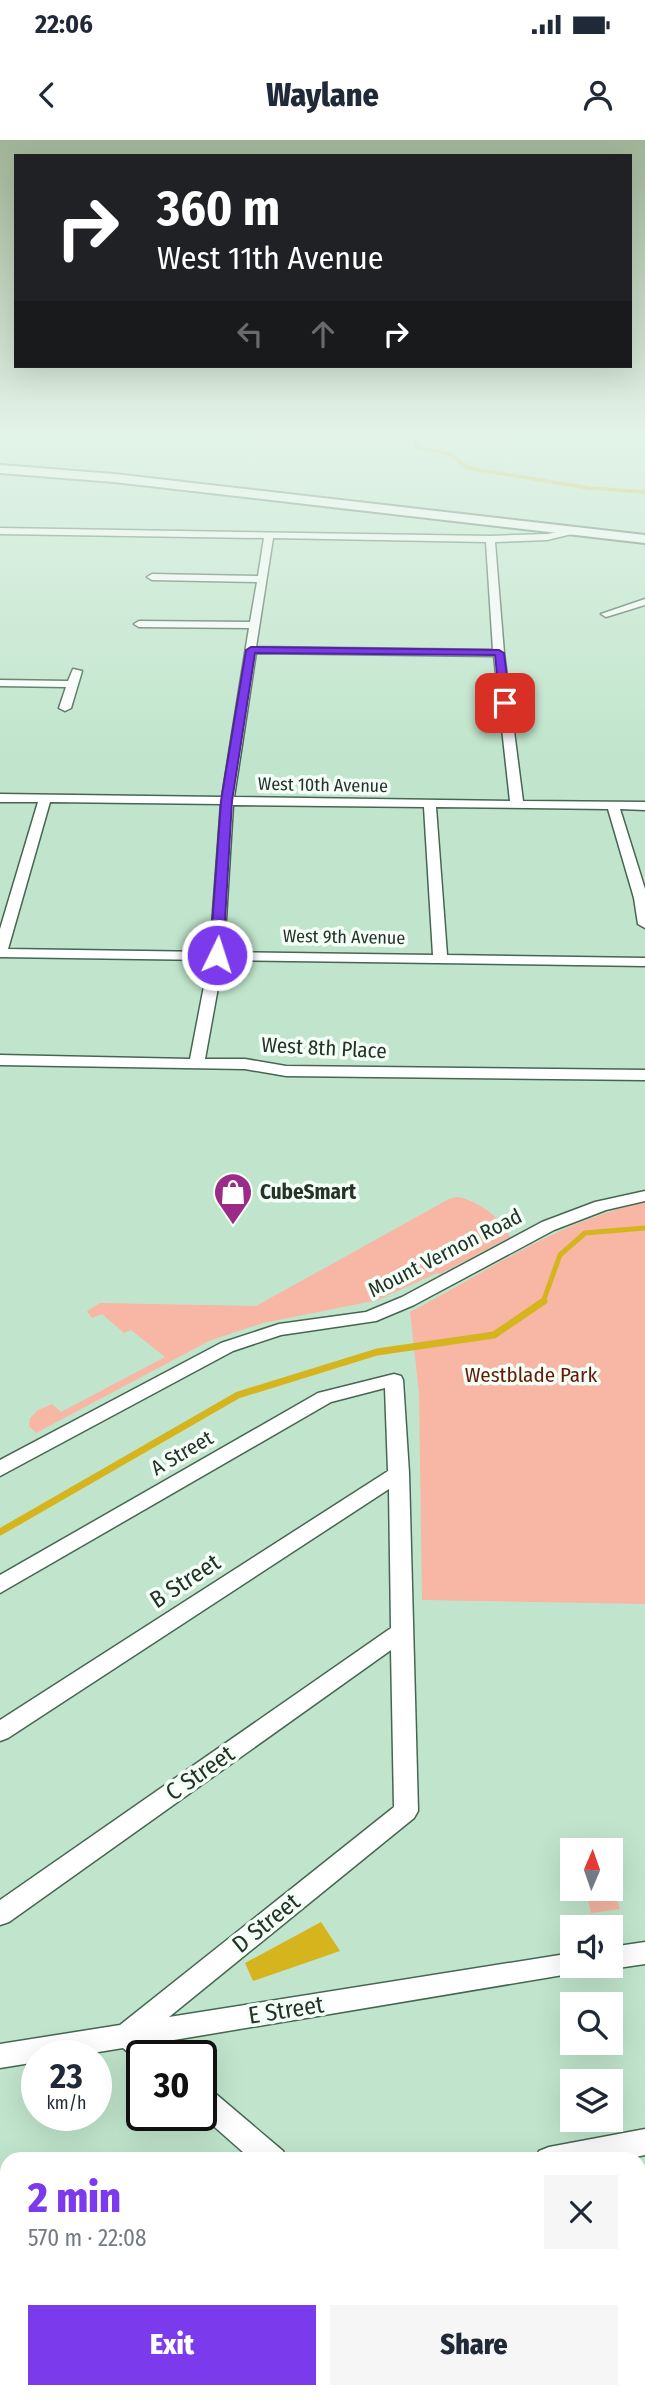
<!DOCTYPE html>
<html lang="en">
<head>
<meta charset="utf-8">
<style>
  :root { --surface:#fff; --page:#f6f6f7; --text:#1f2937; --muted:#747a83; --accent:#7c3aed }
  body { margin:0; font-family:"Fira Sans Condensed",sans-serif; background:var(--page); color:var(--text); height:100vh; display:flex; flex-direction:column; font-size:26px; white-space:nowrap }
  * { box-sizing:border-box; margin:0 }
  p { font-size:23px; color:var(--muted) }
  .icon { flex:none; width:38px; height:38px; fill:none; stroke:currentColor; stroke-width:2; stroke-linecap:round; stroke-linejoin:round }
  .map { position:relative; flex:1; overflow:hidden }
  .side { position:absolute; left:0px; top:2012px; width:646px; height:247px; display:flex; flex-direction:column; background:var(--surface); border-radius:21px 21px 0 0; box-shadow:0 7px 28px #0002 }
  .side>* { flex:none }
  .guide { position:absolute; left:14px; top:14px; width:618px; height:214px; border-radius:0px; box-shadow:0 7px 28px #0002; background:#202124; color:#fff; overflow:hidden }
  .needle { width:46px; rotate:2deg }
  .fabs { position:absolute; left:560px; top:1698px; display:grid; gap:14px }
  .fabs a { display:grid; place-items:center; width:63px; height:63px; border-radius:0px; background:var(--surface); box-shadow:0 7px 28px #0002; font-size:35px }
  .speed { position:absolute; left:21px; top:1900px; display:flex; gap:14px; font-size:35px; font-weight:700; text-align:center }
  .speed>* { display:grid; place-content:center; width:91px; height:91px; border-radius:50%; background:var(--surface); box-shadow:0 7px 28px #0002; line-height:1 }
  .speed small { font-size:18px; font-weight:400 }
  .speed .limit { border:4px solid #111; border-radius:10px; background:#fff; color:#111 }
  .pin { position:absolute; display:grid; place-items:center; width:60px; height:60px; color:#fff; margin:-30px; border-radius:14px; box-shadow:0 4px 10px #0006 }
  .me { position:absolute; width:77px; margin:-38px; rotate:4deg; stroke-linejoin:round; filter:drop-shadow(0 0 5px #0008) }
  .turn { display:flex; align-items:center; gap:24px; height:147px; padding:0 28px; font-size:32px }
  .turn .icon { width:91px; height:91px; stroke-width:2.5 }
  .turn b { display:block; font-size:49px; line-height:60px }
  .lanes { display:flex; align-items:center; height:66px; padding:0 28px; background:#0003; justify-content:center; gap:35px; direction:ltr }
  .lanes .off { opacity:.35 }
  .round { display:grid; place-items:center; flex:none; width:74px; height:74px; border-radius:0px; background:var(--page) }
  .summary { display:flex; align-items:center; justify-content:space-between; height:119px; padding:0 28px }
  h1 { font-size:42px; font-weight:800; line-height:52px; color:var(--accent) }
  .action { display:flex; gap:14px; margin-top:auto; padding:14px 28px }
  .action a { flex:1; height:80px; border-radius:0px; background:var(--accent); color:#fff; font-size:28px; font-weight:800; line-height:80px; text-align:center }
  .action a+a { background:var(--page); color:var(--text) }
  .status { display:flex; justify-content:space-between; align-items:center; height:49px; padding:0 35px; background:var(--surface); direction:ltr }
  .status svg { height:19px; fill:currentColor }
  header { display:flex; justify-content:space-between; align-items:center; height:91px; padding:0 28px; background:var(--surface); font-size:32px; font-weight:800 }
  .map>svg:first-child { display:block }
  .green { fill:#f8b6a4 }
  .water { fill:#d5b41e }
  .lines { fill:none; stroke-linecap:round; stroke-linejoin:round }
  .stream-far2 { stroke:#d5b41e; stroke-width:3.5 }
  .stream-far1 { stroke:#d5b41e; stroke-width:5 }
  .stream { stroke:#d5b41e; stroke-width:7 }
  .street-casing { stroke:#466651; stroke-width:3 }
  .secondary-casing { stroke:#466651; stroke-width:4 }
  .street { fill:#fff; fill-rule:evenodd }
  .secondary { fill:#fff; fill-rule:evenodd }
  .route { fill:#7c3aed; stroke:#51269a; stroke-width:2 }
  .labels { text-anchor:middle; stroke-width:7; stroke-linejoin:round; paint-order:stroke }
  .far-street-label { font-size:18px; fill:#243228; stroke:#f4fff7 }
  .street-label { font-size:21px; fill:#243228; stroke:#f4fff7 }
  .poi-label { font-size:21px; font-weight:bold; fill:#243228; stroke:#f4fff7; text-anchor:start }
  .park-label { font-size:21px; fill:#631905; stroke:#f4fff7 }
  .near-street-label { font-size:24px; fill:#243228; stroke:#f4fff7 }
</style>
</head>
<body>
<div class="status"><b>22:06</b><svg viewBox="0 0 49 12"><path d="M0 12V9h3v3zM5 12V6h3v6zM10 12V3h3v9zM15 12V0h3v12zM26 1h20v11H26zM47 4h2v5h-2z"/></svg></div>
<header><svg class="icon" aria-label="back" viewBox="0 0 24 24"><path d="M15 5l-7 7 7 7"/></svg>Waylane<svg class="icon" aria-label="person" viewBox="0 0 24 24"><circle cx="12" cy="8" r="4"/><path d="M4 21q1-7 8-7t8 7"/></svg></header>
<div class="map">
<svg width="645" height="2259" viewBox="0 0 645 2259">
  <rect width="100%" height="100%" fill="#c1e5cc"/>
  <path class="green" d="M457 1057C477 1060 502 1078 510 1097L440 1134 437 1133 378 1160 263 1183 209 1201 36 1293 29 1286 30 1278 38 1270 52 1264 61 1272 165 1217 131 1190 124 1193 102 1174 92 1178 87 1171 100 1163 256 1166 449 1059Z
    M645 1062V1464L422 1460 419 1253 410 1172C491 1130 553 1083 645 1062Z
    M611 1736 620 1769 591 1773 585 1748H611Z"/>
  <path class="water" d="M321 1782 340 1811 253 1841 245 1823Z"/>
  <g class="lines">
    <path class="stream-far2" d="M413 296 417 307 450 314 468 328 589 348 645 352"/>
    <path class="stream-far1" d="M543 1162 560 1115 585 1093 645 1088"/>
    <path class="stream" d="M0 1392 238 1255 377 1212 494 1195 544 1161"/>
    <defs>
      <path id="street" d="M0 388 490 396 547 394 576 389V393L547 400 495 402 504 513 523 661 645 662V670L620 669 645 749V788L638 784 634 758 608 669 436 667 447 815 645 818V826L223 820 205 919H245L286 926 645 930V940L286 936 245 929 0 925V915L190 919 209 820 0 817V789L38 662H0V654L222 657 249 488 139 487 134 484 139 481 250 482 257 442 152 440 147 437 152 434 258 436 264 398 0 394ZM273 398 486 402 493 510 256 507ZM256 513 494 516 510 661 234 657ZM50 662 221 664 210 812 8 809ZM233 665 424 667 433 815 224 812Z
        M645 459V465L606 477 601 474Z
        M73 529 82 531 71 568 65 571 59 568 66 547 0 546V540L68 541Z
        M645 1051V1061L606 1070 554 1090 414 1165 376 1181 281 1195 233 1211 0 1336V1320L221 1203 279 1184 366 1172 402 1157 542 1082 595 1062Z
        M394 1234 401 1236 403 1240 409 1333 418 1671 414 1678 169 1877 572 1813V1825H584L581 1832 156 1903 165 1916H142V1924L123 1908 74 1916H37V1922L0 1928V1904L120 1885 394 1667 391 1510 9 1782 0 1785V1760L391 1488 389 1349 8 1598 0 1601V1580L388 1331 385 1248 331 1262 0 1453V1435L318 1253Z
        M645 1802V1824L611 1829 602 1826 611 1825V1807Z
        M201 1945 210 1949 283 2011 287 2020H252L201 1975Z
        M645 1989V2015L622 2020H535L539 2011 549 2007Z
        M7 2101V2129L0 2130V2102Z
        M645 2208V2238L639 2239V2209Z
        M441 2252H504L501 2259H438Z"/>
      <path id="secondary" d="M0 325 114 334 645 395V403L114 342 0 333Z"/>
    </defs>
    <use href="#street" class="street-casing"/>
    <use href="#secondary" class="secondary-casing"/>
    <use href="#street" class="street"/>
    <use href="#secondary" class="secondary"/>
  </g>
  <linearGradient id="sky" x2="0" y2="1"><stop stop-color="#a0b497"/><stop offset="0.48" stop-color="#e3f3e8"/><stop offset="1" stop-color="#e3f3e8" stop-opacity="0"/></linearGradient>
  <rect width="645" height="612" fill="url(#sky)"/>
  <path class="route" d="M251 507 499 510 504 513 510 563 505 566 500 563 495 515 255 513 232 661 223 815 217 819 210 815 221 661 246 510Z"/>
  <defs>
    <symbol id="shop-pin" viewBox="-11 -11 22 30"><path d="M0 17L-7.5 6A9.5 9.5 0 1 1 7.5 6Z" fill="#9b2a88" stroke="#f4fff7"/><path d="M-5-2.5h2.3a2.7 3.5 0 0 1 5.4 0H5L5.5 6h-11ZM-1.5-2.5h3a1.5 2.3 0 0 0-3 0Z" fill="#fff"/></symbol>
  </defs>
  <g fill-rule="evenodd">
    <use href="#shop-pin" x="211" y="1030" width="44" height="60"/>
  </g>
  <g class="labels">
    <g class="far-street-label">
      <text transform="translate(323 645) rotate(1)" y="6">West 10th Avenue</text>
      <text transform="translate(344 797) rotate(1)" y="6">West 9th Avenue</text>
    </g>
    <g class="street-label">
      <text transform="translate(324 908) rotate(3)" y="7">West 8th Place</text>
      <text transform="translate(445 1113) rotate(-27)" y="7">Mount Vernon Road</text>
      <text transform="translate(182 1313) rotate(-30)" y="7">A Street</text>
    </g>
    <g class="poi-label">
      <text x="260" y="1059">CubeSmart</text>
    </g>
    <g class="park-label">
      <text x="531" y="1242">Westblade Park</text>
    </g>
    <g class="near-street-label">
      <text transform="translate(185 1441) rotate(-33)" y="8">B Street</text>
      <text transform="translate(200 1633) rotate(-35)" y="8">C Street</text>
      <text transform="translate(266 1783) rotate(-39)" y="8">D Street</text>
      <text transform="translate(286 1870) rotate(-9)" y="8">E Street</text>
    </g>
  </g>
</svg>
<div class="fabs">
<a><svg class="needle" viewBox="-14 -14 28 28"><path d="M0-13l5 13h-10z" fill="#e53935"/><path d="M0 13l5-13h-10z" fill="#747a83"/></svg></a>
<a><svg class="icon" aria-label="sound" viewBox="0 0 24 24"><path d="M4 9h4l5-4v14l-5-4H4zM17 9q2 3 0 6"/></svg></a>
<a><svg class="icon" aria-label="search" viewBox="0 0 24 24"><circle cx="10" cy="10" r="6"/><path d="M15 15l6 6"/></svg></a>
<a><svg class="icon" aria-label="layers" viewBox="0 0 24 24"><path d="M12 4l9 5-9 5-9-5zM3 14l9 5 9-5"/></svg></a>
</div>
<div class="speed"><div>23<small>km/h</small></div><div class="limit">30</div></div>
<div class="pin" style="left:505px;top:563px;background:#d93025"><svg class="icon" aria-label="arrive" viewBox="0 0 24 24"><path d="M6 21V4h12l-3 4 3 4H6"/></svg></div>
<svg class="me" style="left:217px;top:815px" viewBox="-20 -20 40 40"><circle r="17" fill="#7c3aed" stroke="#fff" stroke-width="3"/><path d="M0-11L8 9 0 5-8 9z" fill="#fff"/></svg>
<div class="guide">
<div class="turn"><svg class="icon" aria-label="right" viewBox="0 0 24 24"><path d="M7 20v-9h11M14 6l5 5-5 5"/></svg><div><b>360 m</b>West 11th Avenue</div></div>
<div class="lanes"><svg class="icon off" aria-label="left" viewBox="0 0 24 24"><path d="M17 20v-9H6M10 6l-5 5 5 5"/></svg><svg class="icon off" aria-label="ahead" viewBox="0 0 24 24"><path d="M12 20V5M6 11l6-6 6 6"/></svg><svg class="icon" aria-label="right" viewBox="0 0 24 24"><path d="M7 20v-9h11M14 6l5 5-5 5"/></svg></div>
</div>
<section class="side">
<div class="summary"><div><h1>2 min</h1><p>570 m · 22:08</p></div><a class="round"><svg class="icon" aria-label="close" viewBox="0 0 24 24"><path d="M6 6l12 12M18 6L6 18"/></svg></a></div>
<div class="action"><a>Exit</a><a>Share</a></div>
</section>
</div>
</body>
</html>
